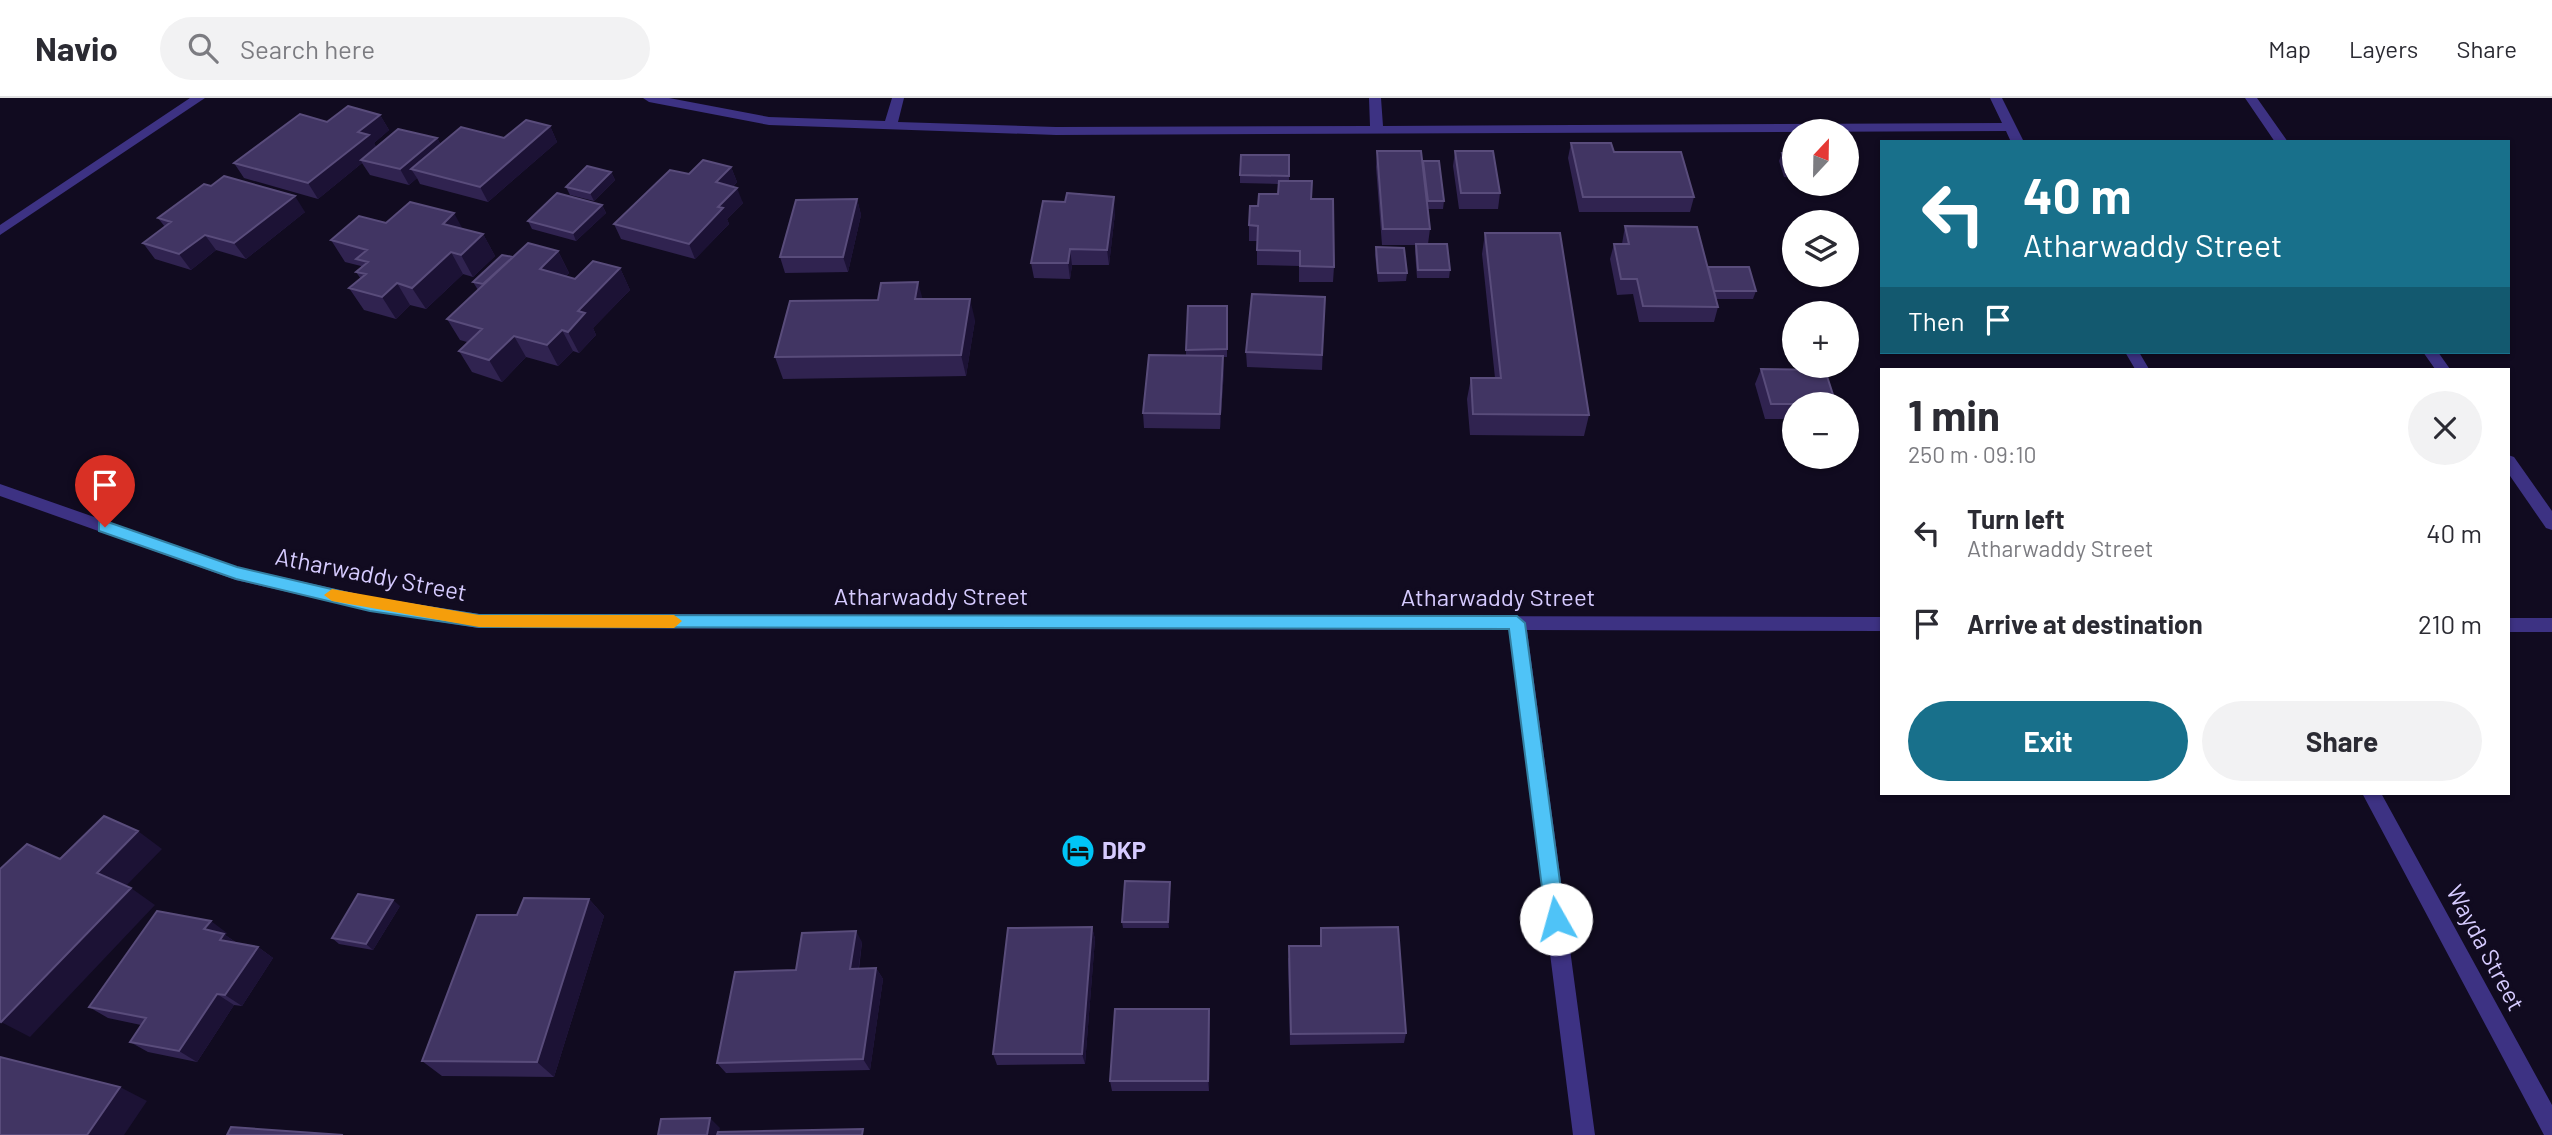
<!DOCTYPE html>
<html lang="en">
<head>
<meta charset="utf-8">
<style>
  :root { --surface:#fff; --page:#f2f2f3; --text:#2b2b33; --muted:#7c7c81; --line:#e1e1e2; --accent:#18708b }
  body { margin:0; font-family:Barlow,sans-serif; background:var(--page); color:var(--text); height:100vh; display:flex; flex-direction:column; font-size:26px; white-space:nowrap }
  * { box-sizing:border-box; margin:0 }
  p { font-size:23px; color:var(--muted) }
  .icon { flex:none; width:38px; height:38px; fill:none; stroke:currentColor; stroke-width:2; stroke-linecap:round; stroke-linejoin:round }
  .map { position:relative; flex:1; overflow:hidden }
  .panel { position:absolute; left:1880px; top:270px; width:630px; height:427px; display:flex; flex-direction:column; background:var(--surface); border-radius:0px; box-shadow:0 2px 5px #0004 }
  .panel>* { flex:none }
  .banner { position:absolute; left:1880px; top:42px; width:630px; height:214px; border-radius:0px; box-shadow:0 2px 5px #0004; background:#18708b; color:#fff; overflow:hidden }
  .needle { width:46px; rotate:22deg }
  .buttons { position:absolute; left:1782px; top:21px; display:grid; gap:14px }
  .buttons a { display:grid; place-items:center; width:77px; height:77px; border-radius:50%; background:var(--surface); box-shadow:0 2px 5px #0004; font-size:35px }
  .pin { position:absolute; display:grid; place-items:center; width:60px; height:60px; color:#fff; margin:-72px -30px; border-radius:50% 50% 50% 0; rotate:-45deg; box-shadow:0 0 7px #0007 }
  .pin .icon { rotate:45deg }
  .me { position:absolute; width:77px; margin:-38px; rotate:353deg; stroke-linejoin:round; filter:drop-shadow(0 0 5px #0008) }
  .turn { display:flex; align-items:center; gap:24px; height:147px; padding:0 28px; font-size:32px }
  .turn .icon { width:91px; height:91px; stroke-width:2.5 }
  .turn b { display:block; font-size:49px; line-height:60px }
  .then { display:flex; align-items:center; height:66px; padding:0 28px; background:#0003; gap:14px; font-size:26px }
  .round { display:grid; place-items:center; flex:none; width:74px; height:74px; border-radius:37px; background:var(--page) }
  .overview { display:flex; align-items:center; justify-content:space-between; height:119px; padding:0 28px }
  h1 { font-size:42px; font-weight:700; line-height:52px }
  .action { display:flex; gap:14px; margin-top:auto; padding:14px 28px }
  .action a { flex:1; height:80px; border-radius:42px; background:var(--accent); color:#fff; font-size:28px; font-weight:700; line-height:80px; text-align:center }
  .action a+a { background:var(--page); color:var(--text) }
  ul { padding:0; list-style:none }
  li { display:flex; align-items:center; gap:21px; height:91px; padding:0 28px }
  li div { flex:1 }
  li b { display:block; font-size:26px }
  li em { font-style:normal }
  header { display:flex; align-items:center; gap:42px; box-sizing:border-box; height:98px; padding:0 35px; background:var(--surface); border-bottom:2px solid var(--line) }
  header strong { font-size:33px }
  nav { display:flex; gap:38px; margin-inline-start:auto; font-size:24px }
  .search { width:490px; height:63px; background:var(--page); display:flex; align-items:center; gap:18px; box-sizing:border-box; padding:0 24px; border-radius:38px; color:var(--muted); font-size:26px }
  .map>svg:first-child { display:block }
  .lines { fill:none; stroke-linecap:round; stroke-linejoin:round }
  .minor { fill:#3d3283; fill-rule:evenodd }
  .wall { fill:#302350 }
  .shaded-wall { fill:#1c1235 }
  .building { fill:#413563; stroke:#594c7b; stroke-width:2 }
  .route { fill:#4fc3f7; stroke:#337fa1; stroke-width:2 }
  .slow { fill:#f59e0b }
  .labels { text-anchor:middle; stroke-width:7; stroke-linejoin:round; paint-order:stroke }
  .street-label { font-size:24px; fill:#d6cbff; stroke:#110b20 }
  .poi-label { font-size:24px; font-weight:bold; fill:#d6cbff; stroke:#110b20; text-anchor:start }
</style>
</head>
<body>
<header>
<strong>Navio</strong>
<div class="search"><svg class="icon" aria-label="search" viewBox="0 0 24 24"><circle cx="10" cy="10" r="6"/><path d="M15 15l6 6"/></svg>Search here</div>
<nav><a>Map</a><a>Layers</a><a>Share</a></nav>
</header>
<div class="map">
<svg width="2552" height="1037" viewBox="0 0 2552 1037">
  <rect width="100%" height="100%" fill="#110b20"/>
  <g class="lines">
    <path class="minor" d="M190 0H205L0 137V127Z
      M643 0H669L769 19 885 23 892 0H904L898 24 1056 29 1370 28 1369 0H1381L1383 28 2002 25 1990 0H2002L2024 44H2011L2006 33 1056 37 769 27 649 4Z
      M2245 0H2257L2288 44H2275Z
      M2125 254H2139L2149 271H2135Z
      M2423 254H2438L2450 271H2435Z
      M2508 357 2514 359 2552 413V432L2546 430 2508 375Z
      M0 386 237 469 371 499 479 516 1881 519V533L1527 532 1595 1037H1573L1509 532 479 530 371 513 236 482 0 398Z
      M2508 520H2552V534H2508Z
      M2362 695H2381L2552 1007V1037H2544Z"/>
  </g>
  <path class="wall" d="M380 17 389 32 374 45 376 49 437 40 441 47 504 40 550 28 557 44 488 104 420 86 417 80 409 87 370 77 362 65 318 101 244 80 234 65 327 24Z
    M1571 45 1614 54 1694 99 1690 114H1579L1568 60Z
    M1377 53 1423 65 1444 103 1443 111H1428L1430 131 1428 146 1450 172 1449 180H1417L1415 154V147H1382L1376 69Z
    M1455 53 1500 95 1498 111H1459L1453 68Z
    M1782 55H1794V80L1784 79 1779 63Z
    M1289 57V83L1311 101 1334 169 1333 184H1299V168L1257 167V143H1249V127L1258 108 1278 96V86L1240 85V77Z
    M731 69 737 84 733 89 743 105 727 121 729 126 695 161 621 141 614 126 689 76Z
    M611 74 615 82 594 103 570 97 566 89Z
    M857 101 861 117 848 174 785 175 780 159Z
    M602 107 606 115 576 143 532 131 528 123Z
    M305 114 246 161 216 152 191 172 155 161 143 145 165 129 158 120Z
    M1115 115 1109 167H1072L1070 181 1034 180 1031 165Z
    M386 125 463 131 483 136 495 158 473 179 463 176 426 211 410 207 396 221 364 212 349 190 361 181 356 174 361 169V168L345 164 331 142Z
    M1625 128 1756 193 1753 201H1716L1718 209 1714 224H1639L1633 196 1617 197 1610 161 1614 146H1622Z
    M1485 135 1589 317 1584 338 1470 337 1467 301 1471 280H1495L1482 156Z
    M1376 149 1407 175 1406 183 1378 184 1375 157Z
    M558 153 569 175 566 178 575 181 620 170 630 192 593 230 596 237 579 255 573 253 558 268 526 259 502 284 472 274 459 253 467 244 460 242 447 221 478 192 473 184 513 159Z
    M1325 199 1322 272 1247 269 1246 254Z
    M922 201 975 222 966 278 783 281 775 259Z
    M1227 208V259H1223L1224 273 1220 331 1144 330 1143 315 1186 258V252Z
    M1761 271 1794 306V321H1765L1755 286Z
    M1170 784V790L1169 830H1123L1122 824Z
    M589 801 604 818 554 979 442 978 422 963 517 817Z
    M400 808 373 852 339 846 332 840Z
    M1092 829 1095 841 1085 966 997 967 993 956Z
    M1321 830 1406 935 1404 945 1290 947 1288 860 1320 848Z
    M227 835 225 837 237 845 258 849 273 860 242 908 234 907 197 964 148 954 130 944 141 927 108 920 89 909Z
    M862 844 859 871 876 870 883 881 870 972 726 975 717 965 796 872Z
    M1209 911 1210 922 1209 993H1112L1110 983Z"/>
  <path class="shaded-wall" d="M380 17 389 32 374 45 378 52 361 62 362 65 318 101 308 85 358 34Z
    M550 28 557 44 488 104 480 89Z
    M437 40 445 55 411 71 417 80 409 87 400 71Z
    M731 69 737 84 722 100 716 84Z
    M611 74 615 82 594 103 590 95Z
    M737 90 743 105 727 121 729 126 695 161 689 146 718 109Z
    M295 98 305 114 246 161 234 145Z
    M1114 99 1115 115 1109 167 1107 152Z
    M857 101 861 117 848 174 843 159Z
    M602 107 606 115 576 143 573 135Z
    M454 115 466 137 443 126Z
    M483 136 495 158 473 179 461 157Z
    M205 137 216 152 191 172 179 156Z
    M1070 151 1072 167 1070 181 1068 165Z
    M558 153 569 175 551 193 540 171Z
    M451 154 463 176 426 211 412 190Z
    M620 170 630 192 593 230 596 237 579 255 568 234 578 213Z
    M918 184 924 206 915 201Z
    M397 185 410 207 396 221 382 199Z
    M970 201 975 222 966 278 961 257Z
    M562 232 573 253 558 268 547 247Z
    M514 238 526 259 502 284 489 262Z
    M1223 258 1224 273 1220 331V316Z
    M138 733 162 751 122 792 97 775Z
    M1170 784V790L1169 830 1168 824Z
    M131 790 155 807 30 939 1 924Z
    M589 801 604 818 554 979 537 964Z
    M393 802 400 808 373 852 366 846Z
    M211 823 227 835 225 837 241 848 236 854 204 831Z
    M1092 829 1095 841 1085 966 1082 956Z
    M856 833 862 844 857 882 850 871Z
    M258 849 273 860 242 908 225 897Z
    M876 870 883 881 870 972 863 961Z
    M217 896 234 907 197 964 179 953Z
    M1209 911 1210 922 1209 993 1208 983Z
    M120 989 147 1003 124 1037H87Z
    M710 1020 720 1030 718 1037H707Z"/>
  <path class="building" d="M348 8 380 17 358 34 369 37 308 85 234 65 300 16 327 24Z
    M526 22 550 28 480 89 411 71 461 29 504 40Z
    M398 31 437 40 400 71 361 62Z
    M1571 45H1611L1614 54H1681L1694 99H1583Z
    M1377 53H1421L1430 131H1383Z
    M1455 53H1493L1500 95H1461Z
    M1782 55H1794V72L1787 71Z
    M1241 57H1289V78L1240 77Z
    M703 62 731 69 716 84 737 90 718 109 723 110 689 146 614 126 670 72 689 76Z
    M1423 63H1439L1444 103H1428Z
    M587 68 611 74 590 95 566 89Z
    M224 78 295 98 234 145 205 137 179 156 143 145 171 124 158 120 204 86 211 88Z
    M1279 83H1312L1311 101H1333L1334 169 1300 168V153L1257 152 1258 128 1249 127 1250 108H1258L1259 96H1278Z
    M557 95 602 107 573 135 528 123Z
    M1067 95 1114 99 1107 152 1070 151 1068 165H1031L1043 103 1065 104Z
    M857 101 843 159H780L796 102Z
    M410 104 454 115 443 126 483 136 461 157 451 154 412 190 397 185 382 199 349 190 366 176 356 174 368 164 356 161 367 152 331 142 359 118 386 125Z
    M1625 128 1697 129 1718 209 1643 208 1637 181H1621L1614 146H1629Z
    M1485 135H1560L1589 317 1473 316 1471 280H1501Z
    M528 145 558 153 540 171 575 181 593 163 620 170 578 213 585 215 568 234 562 232 547 247 514 238 489 262 459 253 482 231 447 221Z
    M1416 146H1447L1450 172H1418Z
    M1376 149 1404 150 1407 175H1378Z
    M502 157 513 159 483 186 473 184Z
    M1708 169H1749L1756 193H1714Z
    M918 184 915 201H970L961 257 775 259 790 203 878 202 881 185Z
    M1252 196 1325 199 1322 257 1246 254Z
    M1188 208H1227V251L1186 252Z
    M1149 257 1223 258 1220 316 1143 315Z
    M1761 271 1825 272 1836 306H1771Z
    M104 718 138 733 97 775 131 790 1 924 0 923V771L27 746 60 761Z
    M1125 783 1170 784 1168 824H1122Z
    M358 796 393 802 366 846 332 840Z
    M524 800 589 801 537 964 422 963 477 817H517Z
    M157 813 211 823 204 831 224 836 220 842 258 849 225 897 217 896 179 953 130 944 146 920 89 909Z
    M1092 829 1082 956H993L1008 830Z
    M1398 829 1406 935 1291 936 1289 848H1321V830Z
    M856 833 850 871 876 870 863 961 717 965 735 874 796 872 802 835Z
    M1115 911H1209L1208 983H1110Z
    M0 959 120 989 87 1037H0Z
    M710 1020 707 1037H658L661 1021Z
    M231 1029 343 1037H227Z
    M863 1031 862 1037H717L718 1034Z"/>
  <path class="route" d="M105 423 237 469 370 500 479 517 1517 518 1525 525 1565 821 1562 827 1556 830 1549 827 1546 821 1509 531 479 529 370 513 236 481 99 433V424Z"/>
  <path class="slow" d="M332 491 479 517H674L682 523 674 530 479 529 332 503 324 497Z"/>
  <defs>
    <symbol id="hotel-disc" viewBox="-11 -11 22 22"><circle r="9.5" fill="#00c5f6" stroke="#110b20"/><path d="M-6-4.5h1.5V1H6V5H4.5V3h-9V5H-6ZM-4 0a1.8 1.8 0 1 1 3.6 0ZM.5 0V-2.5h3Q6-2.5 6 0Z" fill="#111"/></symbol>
  </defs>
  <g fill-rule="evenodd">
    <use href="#hotel-disc" x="1059" y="734" width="38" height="38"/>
  </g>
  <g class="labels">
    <g class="street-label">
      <text transform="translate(371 477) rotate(11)" y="8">Atharwaddy Street</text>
      <text x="931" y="507">Atharwaddy Street</text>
      <text x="1498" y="508">Atharwaddy Street</text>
      <text transform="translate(2485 850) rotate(62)" y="8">Wayda Street</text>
    </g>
    <g class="poi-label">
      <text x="1102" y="761">DKP</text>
    </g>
  </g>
</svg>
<div class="buttons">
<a><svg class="needle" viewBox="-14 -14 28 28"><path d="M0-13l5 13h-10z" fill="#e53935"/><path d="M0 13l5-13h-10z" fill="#7c7c81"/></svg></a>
<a><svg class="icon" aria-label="layers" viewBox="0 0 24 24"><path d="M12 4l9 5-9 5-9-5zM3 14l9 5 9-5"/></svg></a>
<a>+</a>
<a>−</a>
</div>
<div class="pin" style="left:105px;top:429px;background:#d93025"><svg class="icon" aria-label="arrive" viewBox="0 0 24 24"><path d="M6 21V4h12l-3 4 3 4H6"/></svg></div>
<svg class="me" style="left:1556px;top:821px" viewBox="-20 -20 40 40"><circle r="19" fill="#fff"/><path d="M0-13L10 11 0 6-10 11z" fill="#4fc3f7"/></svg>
<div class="banner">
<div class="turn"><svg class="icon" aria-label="left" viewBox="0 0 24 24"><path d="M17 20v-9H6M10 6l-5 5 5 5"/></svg><div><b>40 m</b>Atharwaddy Street</div></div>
<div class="then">Then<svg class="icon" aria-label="arrive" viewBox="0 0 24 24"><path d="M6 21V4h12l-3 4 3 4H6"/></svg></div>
</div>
<section class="panel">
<div class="overview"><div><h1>1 min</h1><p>250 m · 09:10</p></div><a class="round"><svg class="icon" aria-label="close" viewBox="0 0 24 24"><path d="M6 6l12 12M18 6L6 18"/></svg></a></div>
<ul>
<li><svg class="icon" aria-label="left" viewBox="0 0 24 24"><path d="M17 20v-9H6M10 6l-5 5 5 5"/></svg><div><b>Turn left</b><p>Atharwaddy Street</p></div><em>40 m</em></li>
<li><svg class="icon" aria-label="arrive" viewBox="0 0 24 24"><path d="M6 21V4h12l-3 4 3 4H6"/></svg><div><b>Arrive at destination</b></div><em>210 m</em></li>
</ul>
<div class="action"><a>Exit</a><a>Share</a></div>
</section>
</div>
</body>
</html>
